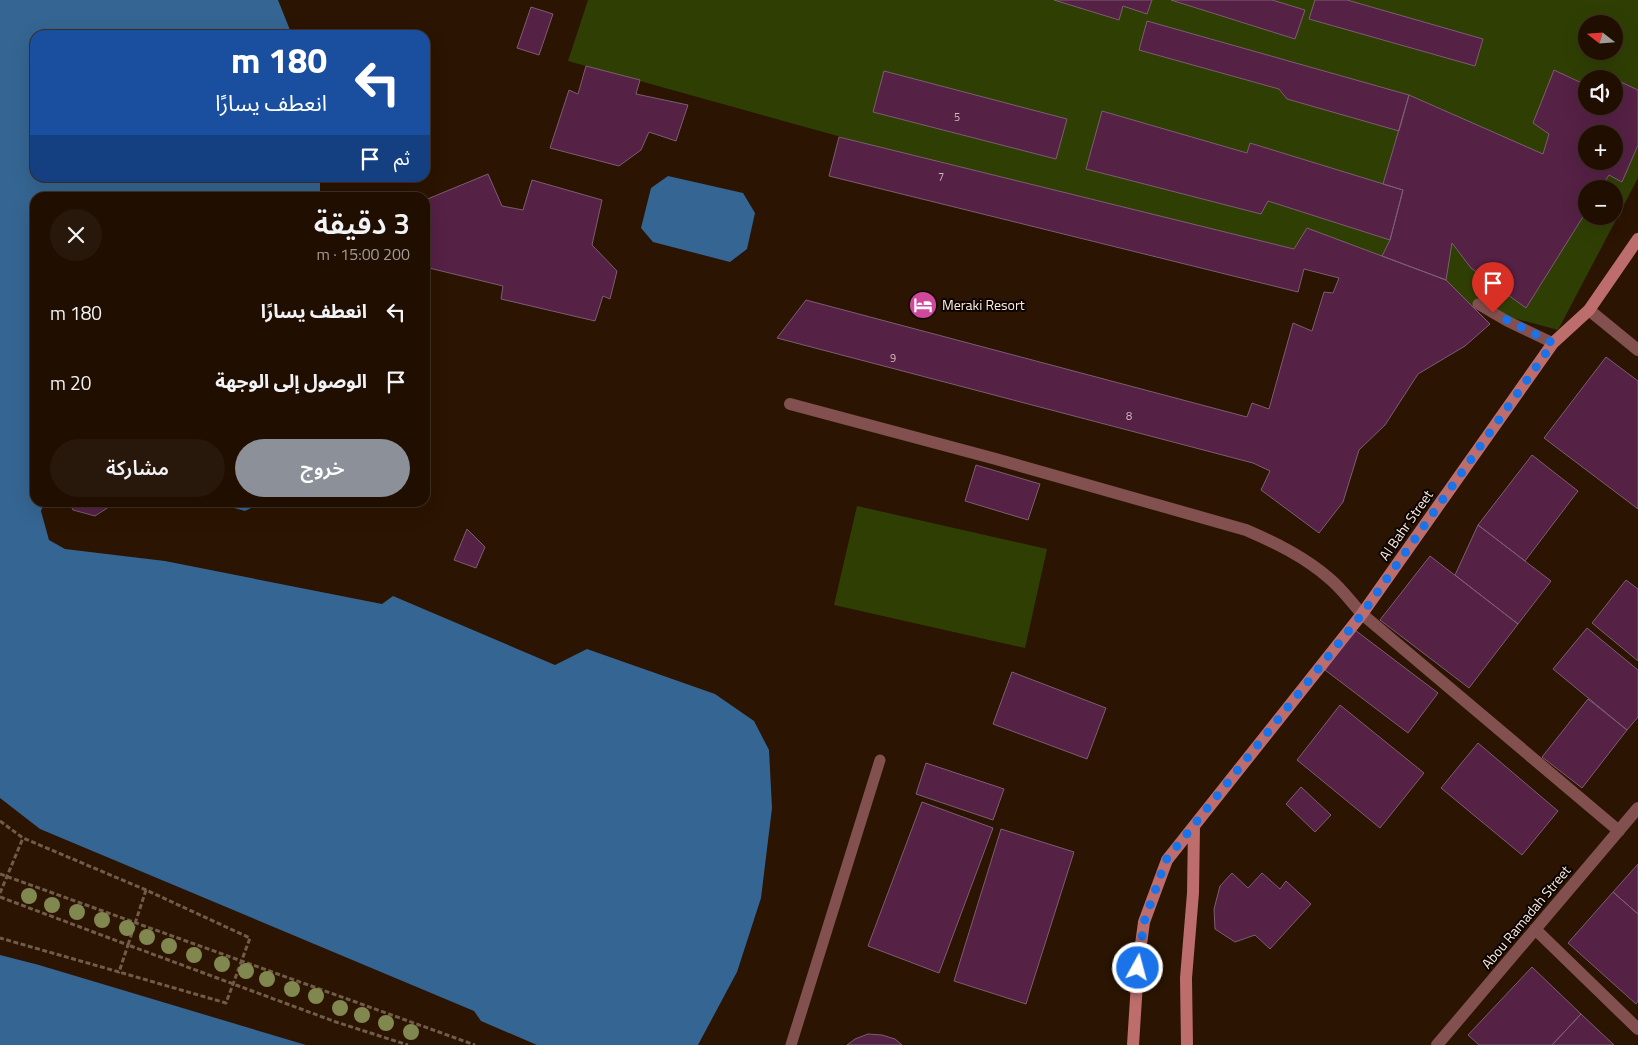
<!DOCTYPE html>
<html lang="ar">
<head>
<meta charset="utf-8">
<style>
  :root { --surface:#200f01; --page:#28180b; --text:#f1f3f6; --muted:#a29c99; --line:#3d2f23; --accent:#8c9099 }
  body { margin:0; font-family:"Titillium Web","Noto Sans Arabic",sans-serif; background:var(--page); color:var(--text); direction:rtl; height:100vh; display:flex; flex-direction:column; font-size:19px; white-space:nowrap }
  * { box-sizing:border-box; margin:0 }
  p { font-size:16px; color:var(--muted) }
  .icon { flex:none; width:28px; height:28px; fill:none; stroke:currentColor; stroke-width:2; stroke-linecap:round; stroke-linejoin:round }
  .map { position:relative; flex:1; overflow:hidden; direction:ltr }
  .sheet { position:absolute; left:30px; top:192px; width:400px; height:315px; display:flex; flex-direction:column; background:var(--surface); border-radius:15px; box-shadow:0 5px 20px #0002,0 0 0 1px var(--line); direction:rtl }
  .sheet>* { flex:none }
  .banner { position:absolute; left:30px; top:30px; width:400px; height:152px; border-radius:15px; box-shadow:0 5px 20px #0002,0 0 0 1px var(--line); direction:rtl; background:#1a4fa0; color:#fff; overflow:hidden }
  .needle { width:32px; rotate:287deg }
  .fabs { position:absolute; left:1578px; top:15px; display:grid; gap:10px }
  .fabs a { display:grid; place-items:center; width:45px; height:45px; border-radius:50%; background:var(--surface); box-shadow:0 5px 20px #0002,0 0 0 1px var(--line); font-size:25px }
  .pin { position:absolute; display:grid; place-items:center; width:42px; height:42px; color:#fff; margin:-51px -21px; border-radius:50% 50% 50% 0; rotate:-45deg; box-shadow:0 0 5px #0007 }
  .pin .icon { rotate:45deg }
  .me { position:absolute; width:55px; margin:-28px; rotate:7deg; stroke-linejoin:round; filter:drop-shadow(0 0 4px #0008) }
  .turn { display:flex; align-items:center; gap:18px; height:105px; padding:0 20px; font-size:22px }
  .turn .icon { width:65px; height:65px; stroke-width:2.5 }
  .turn b { display:block; font-size:35px; line-height:42px }
  .then { display:flex; align-items:center; height:48px; padding:0 20px; background:#0003; gap:10px; font-size:19px }
  .round { display:grid; place-items:center; flex:none; width:52px; height:52px; border-radius:26px; background:var(--page) }
  .headline { display:flex; align-items:center; justify-content:space-between; height:85px; padding:0 20px }
  h1 { font-size:30px; font-weight:600; line-height:38px }
  .action { display:flex; gap:10px; margin-top:auto; padding:10px 20px }
  .action a { flex:1; height:58px; border-radius:30px; background:var(--accent); color:#fff; font-size:20px; font-weight:600; line-height:58px; text-align:center }
  .action a+a { background:var(--page); color:var(--text) }
  ul { padding:0; list-style:none }
  li { display:flex; align-items:center; gap:15px; height:70px; padding:0 20px }
  li div { flex:1 }
  li b { display:block; font-size:19px }
  li em { font-style:normal }
  .map>svg:first-child { display:block }
  .green { fill:#2f3f04; fill-rule:evenodd }
  .water { fill:#356592 }
  .building { fill:#552145; stroke:#7c5d71; fill-rule:evenodd }
  .lines { fill:none; stroke-linecap:round; stroke-linejoin:round }
  .path { stroke:#715c4b; stroke-width:3; stroke-dasharray:5 2.5; stroke-linecap:butt }
  .lane { stroke:#81504f; stroke-width:11 }
  .street { stroke:#81504f; stroke-width:12 }
  .secondary { stroke:#bc6d6c; stroke-width:12 }
  .tree { fill:#81884f }
  .route { stroke:#1a73e8; stroke-width:9; stroke-dasharray:0 16.2 }
  .labels { text-anchor:middle; stroke-width:4; stroke-linejoin:round; paint-order:stroke }
  .number-label { font-size:11px; fill:#d3b9b9 }
  .poi-label { font-size:14px; fill:#fdece0; stroke:#0c0400; text-anchor:start }
  .street-label { font-size:14px; fill:#fdece0; stroke:#0c0400 }
</style>
</head>
<body>
<div class="map">
<svg width="1638" height="1045" viewBox="0 0 1638 1045">
  <rect width="100%" height="100%" fill="#2b1401"/>
  <path class="green" d="M588 0H1638V178L1558 330 863 143 568 61ZM1586 24H1614V51H1586ZM1586 79H1614V106H1586ZM1586 134H1614V161H1586ZM1586 189H1614V216H1586Z
    M857 506 1047 549 1025 648 834 605Z"/>
  <path class="water" d="M0 0H278L292 35H35V178H320V197L35 198V502L44 503 41 511 49 540 65 549 165 561 382 604 393 596 555 665 587 649 715 694 754 721 769 750 772 808 761 898 737 972 698 1045H537L481 1021 474 1011 40 829 0 798Z
    M668 176 743 193 755 213 747 249 730 262 653 242 641 228 651 188Z
    M216 503H261L245 511Z
    M0 955 39 965 306 1045H0Z"/>
  <path class="building" d="M1054 0H1152L1147 14 1123 6 1119 20Z
    M1171 0H1272L1305 10 1295 39Z
    M1315 0H1347L1483 39 1475 66 1309 19Z
    M531 7 553 14 539 55 517 48Z
    M1147 21 1409 95 1399 131 1287 99 1279 89 1139 50Z
    M586 66 640 80 636 94 688 105 676 141 649 132 641 150 619 166 550 148 569 90 578 94Z
    M1554 70 1586 85V106H1614V79H1593L1597 71 1638 90V145L1622 182 1609 175 1600 189H1586V212L1526 308 1471 268 1452 243 1446 280 1382 256 1390 240 1403 190 1383 184 1409 95 1543 154 1549 134 1533 123ZM1586 134H1614V161H1586Z
    M884 71 1067 119 1056 159 873 112Z
    M1102 111 1247 153 1250 143 1403 190 1390 240 1268 201 1261 214 1086 169Z
    M839 137 1294 249 1307 228 1446 280 1490 324 1465 346 1418 374 1385 425 1359 450 1343 502 1319 533 1261 490 1270 471 1253 463 777 338 806 300 1247 417 1252 403 1269 409 1293 323 1312 331 1324 292 1333 293 1339 278 1304 269 1298 292 829 176Z
    M488 174 502 206 523 210 532 180 602 200 592 245 617 271 610 299 603 296 595 321 501 299 503 286 425 267V235L427 230 425 225V200Z
    M1606 357 1638 381V509L1544 438Z
    M1532 455 1578 491 1525 561 1478 525Z
    M976 465 1040 484 1028 520 965 501Z
    M69 502H113L112 505 95 516 73 510Z
    M1478 525 1551 581 1518 624 1455 575Z
    M467 529 485 547 476 568 454 560Z
    M1430 556 1518 624 1469 688 1380 620Z
    M1626 580 1638 589V661L1592 623Z
    M1587 628 1638 670V717L1627 730 1553 669Z
    M1355 630 1438 693 1408 733 1325 670Z
    M1012 672 1106 708 1087 759 993 724Z
    M1588 699 1627 730 1582 788 1542 757Z
    M1340 705 1424 773 1380 828 1297 760Z
    M1478 743 1558 811 1522 855 1441 788Z
    M926 763 1004 789 993 820 916 794Z
    M1301 787 1331 815 1315 832 1286 804Z
    M922 802 993 828 939 973 868 946Z
    M1001 829 1074 852 1026 1004 954 981Z
    M1638 864V914L1613 892Z
    M1232 873 1248 888 1262 873 1280 889 1286 881 1311 904 1270 949 1255 935 1235 942 1215 929 1214 909 1220 886Z
    M1613 892 1638 914V1001L1636 1004 1568 943Z
    M1532 967 1581 1014 1552 1045H1479L1468 1035Z
    M1581 1014 1614 1045H1552Z
    M868 1034 882 1035 895 1039 902 1045H847L855 1039Z"/>
  <g class="lines">
    <path class="path" d="M0 821 23 838 146 890 250 938 226 1003 119 972
      M0 874 475 1045
      M146 890 128 945 336 1022 408 1045
      M0 893 23 838
      M0 897 128 945 119 972 0 938"/>
    <path class="lane" d="M1478 304 1507 321 1553 343
      M791 1045 880 760"/>
    <path class="street" d="M1589 310 1638 350
      M790 404 996 459 1246 530C1276 543 1305 557 1330 579 1342 589 1352 603 1362 614L1619 831
      M1535 929 1638 1029
      M1437 1045 1638 808"/>
    <path class="secondary" d="M1133 1045 1138 967 1144 922 1167 860 1362 614 1553 343 1589 310 1638 239
      M1187 1045 1186 978 1193 893 1194 826"/>
  </g>
  <g class="tree">
    <circle cx="29" cy="896" r="8"/>
    <circle cx="52" cy="905" r="8"/>
    <circle cx="77" cy="912" r="8"/>
    <circle cx="102" cy="920" r="8"/>
    <circle cx="127" cy="928" r="8"/>
    <circle cx="147" cy="937" r="8"/>
    <circle cx="169" cy="946" r="8"/>
    <circle cx="194" cy="955" r="8"/>
    <circle cx="222" cy="964" r="8"/>
    <circle cx="246" cy="971" r="8"/>
    <circle cx="267" cy="979" r="8"/>
    <circle cx="292" cy="989" r="8"/>
    <circle cx="316" cy="996" r="8"/>
    <circle cx="340" cy="1008" r="8"/>
    <circle cx="362" cy="1015" r="8"/>
    <circle cx="386" cy="1023" r="8"/>
    <circle cx="411" cy="1032" r="8"/>
  </g>
  <g class="lines">
    <path class="route" d="M1138 968 1144 922 1166 860 1362 614 1553 343 1493 313"/>
  </g>
  <defs>
    <symbol id="hotel-disc" viewBox="-11 -11 22 22"><circle r="9.5" fill="#d1479c" stroke="#0c0400"/><path d="M-6-4.5h1.5V1H6V5H4.5V3h-9V5H-6ZM-4 0a1.8 1.8 0 1 1 3.6 0ZM.5 0V-2.5h3Q6-2.5 6 0Z" fill="#fff"/></symbol>
  </defs>
  <g fill-rule="evenodd">
    <use href="#hotel-disc" x="907" y="289" width="32" height="32"/>
  </g>
  <g class="labels">
    <g class="number-label">
      <text x="957" y="121">5</text>
      <text x="941" y="181">7</text>
      <text x="893" y="362">9</text>
      <text x="1129" y="420">8</text>
    </g>
    <g class="poi-label">
      <text x="942" y="310">Meraki Resort</text>
    </g>
    <g class="street-label">
      <text transform="translate(1406 525) rotate(-55)" y="5">Al Bahr Street</text>
      <text transform="translate(1526 917) rotate(-50)" y="5">Abou Ramadah Street</text>
    </g>
  </g>
</svg>
<div class="fabs">
<a><svg class="needle" viewBox="-14 -14 28 28"><path d="M0-13l5 13h-10z" fill="#e53935"/><path d="M0 13l5-13h-10z" fill="#a29c99"/></svg></a>
<a><svg class="icon" aria-label="sound" viewBox="0 0 24 24"><path d="M4 9h4l5-4v14l-5-4H4zM17 9q2 3 0 6"/></svg></a>
<a>+</a>
<a>−</a>
</div>
<div class="pin" style="left:1493px;top:313px;background:#d93025"><svg class="icon" aria-label="arrive" viewBox="0 0 24 24"><path d="M6 21V4h12l-3 4 3 4H6"/></svg></div>
<svg class="me" style="left:1138px;top:968px" viewBox="-20 -20 40 40"><circle r="17" fill="#1a73e8" stroke="#fff" stroke-width="3"/><path d="M0-11L8 9 0 5-8 9z" fill="#fff"/></svg>
<div class="banner">
<div class="turn"><svg class="icon" aria-label="left" viewBox="0 0 24 24"><path d="M17 20v-9H6M10 6l-5 5 5 5"/></svg><div><b>180 m</b>انعطف يسارًا</div></div>
<div class="then">ثم<svg class="icon" aria-label="arrive" viewBox="0 0 24 24"><path d="M6 21V4h12l-3 4 3 4H6"/></svg></div>
</div>
<section class="sheet">
<div class="headline"><div><h1>3 دقيقة</h1><p>200 m · 15:00</p></div><a class="round"><svg class="icon" aria-label="close" viewBox="0 0 24 24"><path d="M6 6l12 12M18 6L6 18"/></svg></a></div>
<ul>
<li><svg class="icon" aria-label="left" viewBox="0 0 24 24"><path d="M17 20v-9H6M10 6l-5 5 5 5"/></svg><div><b>انعطف يسارًا</b></div><em>180 m</em></li>
<li><svg class="icon" aria-label="arrive" viewBox="0 0 24 24"><path d="M6 21V4h12l-3 4 3 4H6"/></svg><div><b>الوصول إلى الوجهة</b></div><em>20 m</em></li>
</ul>
<div class="action"><a>خروج</a><a>مشاركة</a></div>
</section>
</div>
</body>
</html>
